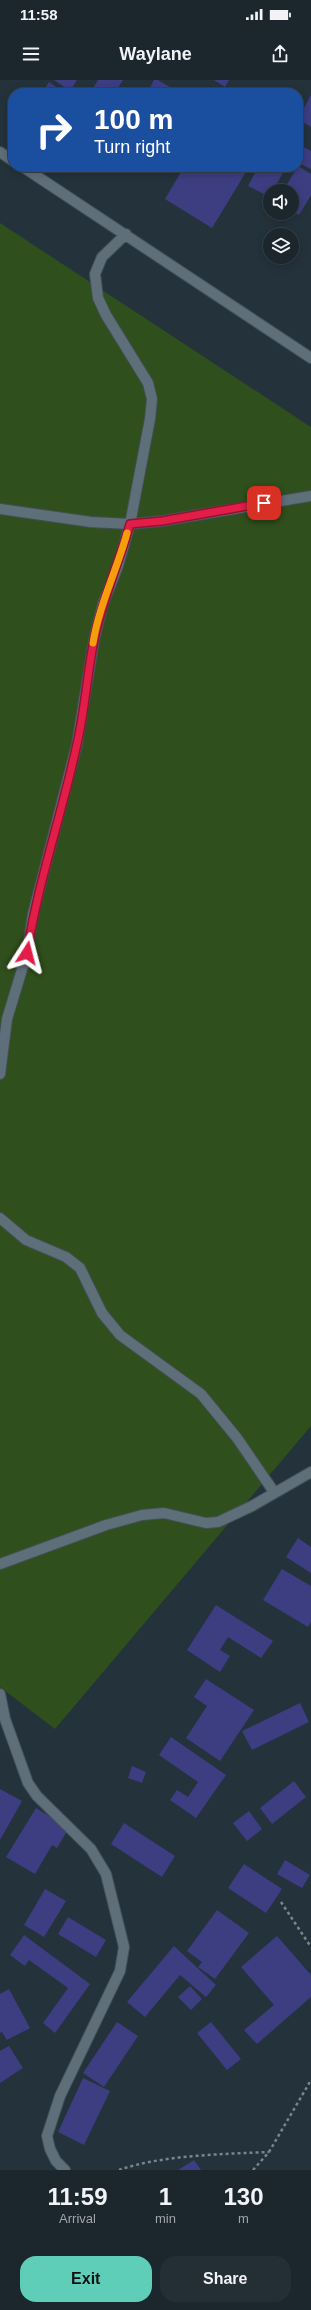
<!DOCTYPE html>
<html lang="en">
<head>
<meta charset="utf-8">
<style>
  :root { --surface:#1b262d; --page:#242e35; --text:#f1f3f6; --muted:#a0a5aa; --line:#394349; --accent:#5eceb8 }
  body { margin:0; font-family:Helvetica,sans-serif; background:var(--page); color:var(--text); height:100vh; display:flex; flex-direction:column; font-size:15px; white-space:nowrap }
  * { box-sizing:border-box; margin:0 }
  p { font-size:13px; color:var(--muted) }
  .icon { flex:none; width:22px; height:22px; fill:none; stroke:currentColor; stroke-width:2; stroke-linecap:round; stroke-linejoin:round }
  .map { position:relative; height:2090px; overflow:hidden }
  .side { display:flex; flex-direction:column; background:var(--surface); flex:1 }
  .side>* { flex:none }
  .banner { position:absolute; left:8px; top:8px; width:295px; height:84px; border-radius:16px; box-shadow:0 2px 10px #0003,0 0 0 1px var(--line); background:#1a4fa0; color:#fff; overflow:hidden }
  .tools { position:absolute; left:263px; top:104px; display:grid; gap:8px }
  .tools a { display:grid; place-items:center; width:36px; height:36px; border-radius:50%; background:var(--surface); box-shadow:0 2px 10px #0003,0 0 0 1px var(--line); font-size:20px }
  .pin { position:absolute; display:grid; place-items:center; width:34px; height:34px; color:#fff; margin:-17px; border-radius:8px; box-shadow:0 2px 6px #0006 }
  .me { position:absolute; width:44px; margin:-22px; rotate:9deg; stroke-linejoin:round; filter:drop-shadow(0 0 3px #0008) }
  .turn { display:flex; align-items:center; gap:14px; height:84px; padding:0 20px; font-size:18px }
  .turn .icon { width:52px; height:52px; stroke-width:2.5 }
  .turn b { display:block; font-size:28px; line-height:34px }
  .eta { display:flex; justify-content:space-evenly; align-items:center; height:68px; text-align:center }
  .eta b { font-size:24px; font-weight:800; line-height:28px }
  .button { display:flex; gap:8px; margin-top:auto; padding:8px 20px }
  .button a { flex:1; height:46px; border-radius:16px; background:var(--accent); color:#111; font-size:16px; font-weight:800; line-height:46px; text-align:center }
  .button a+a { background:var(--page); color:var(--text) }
  .status { display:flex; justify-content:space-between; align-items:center; height:28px; padding:0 20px; background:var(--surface); direction:ltr }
  .status svg { height:11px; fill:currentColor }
  header { display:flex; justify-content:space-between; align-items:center; height:52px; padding:0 20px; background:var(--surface); font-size:18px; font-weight:800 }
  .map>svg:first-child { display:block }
  .green { fill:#2f4f1c }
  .building { fill:#3d3d82 }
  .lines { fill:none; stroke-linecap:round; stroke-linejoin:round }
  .minor-casing { stroke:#445058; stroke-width:12 }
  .path { stroke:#79858d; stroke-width:2.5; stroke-dasharray:3 3; stroke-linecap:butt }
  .minor { stroke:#5f6f7a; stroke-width:10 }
  .route-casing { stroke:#92132f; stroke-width:10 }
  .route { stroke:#e11d48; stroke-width:7 }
  .slow { stroke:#f59e0b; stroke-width:7 }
</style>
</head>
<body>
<div class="status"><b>11:58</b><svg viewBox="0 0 49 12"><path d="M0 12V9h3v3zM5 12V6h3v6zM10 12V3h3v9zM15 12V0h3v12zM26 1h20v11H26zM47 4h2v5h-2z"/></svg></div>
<header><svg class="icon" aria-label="menu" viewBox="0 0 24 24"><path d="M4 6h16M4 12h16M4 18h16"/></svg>Waylane<svg class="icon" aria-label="share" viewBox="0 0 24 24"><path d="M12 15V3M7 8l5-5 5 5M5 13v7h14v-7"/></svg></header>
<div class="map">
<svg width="311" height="2090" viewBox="0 0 311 2090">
  <rect width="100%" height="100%" fill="#24323c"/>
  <path class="green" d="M0 143 311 347V1346L55 1649 0 1607Z"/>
  <path class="building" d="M54 0H77L70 11Z
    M98 0H123L115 13H90Z
    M154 0H158L175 10 173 13H147Z
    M214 0H229L225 7Z
    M49 2 65 13H42Z
    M311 15V47L298 39Z
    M298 64 311 71V89L298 83Z
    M298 86 311 94V115L299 135 292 131V111H283Z
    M184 87H249L212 148 165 119Z
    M258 87H286L273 111H270V117L248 106Z
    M298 1458 311 1467V1493L286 1477Z
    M282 1489 311 1506V1542L308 1547 263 1520Z
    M216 1525 273 1561 261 1578 228 1557 220 1570 230 1576 220 1592 187 1570Z
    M206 1599 254 1630 220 1681 186 1658 207 1626 194 1617Z
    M300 1623 309 1642 252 1670 242 1651Z
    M171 1657 226 1695 196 1738 170 1720 177 1710 188 1717 198 1702 159 1675Z
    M132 1686 146 1692 142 1703 128 1698Z
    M294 1701 306 1717 272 1744 260 1728Z
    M0 1709 22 1721 0 1760Z
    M36 1728 69 1748 57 1768 52 1765 35 1794 6 1777Z
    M249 1731 262 1749 247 1761 233 1743Z
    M124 1743 175 1776 162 1797 111 1764Z
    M285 1780 310 1795 302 1808 277 1794Z
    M244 1784 282 1809 266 1833 228 1808Z
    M45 1809 66 1821 44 1857 24 1845Z
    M217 1830 249 1853 215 1899 198 1887 202 1882 187 1871Z
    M68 1837 106 1860 96 1877 58 1854Z
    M24 1855 90 1904 55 1953 43 1943 68 1908 29 1880 25 1886 10 1875Z
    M277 1856 311 1895V1917L257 1964 244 1950 274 1925 241 1887Z
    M174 1866 216 1905 206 1917 180 1895 145 1937 127 1922Z
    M190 1906 202 1919 191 1930 178 1917Z
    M9 1909 30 1948 7 1960 2 1952 0 1953V1914Z
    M117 1942 138 1956 104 2007 83 1993Z
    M211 1942 241 1979 227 1990 197 1953Z
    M9 1966 23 1988 0 2003V1971Z
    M83 1998 110 2011 84 2065 58 2052Z
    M194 2080 201 2090H178Z"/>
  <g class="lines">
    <defs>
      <path id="minor" d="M0 72 13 81
        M23 87 311 278
        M0 429 91 442 130 444 162 441 311 416
        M0 994 7 939 27 873 33 834 77 664 94 560 103 524 118 486 130 444 150 339 152 319 148 303 106 235 98 218 95 194 102 177 126 154
        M0 1138 26 1160 66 1177 80 1188 102 1233 120 1255 201 1314 237 1358 274 1412
        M0 1484 106 1445 142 1435 164 1433 206 1443 218 1442 252 1426 311 1392
        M0 1614 5 1639 28 1703 37 1716 91 1769 106 1794 124 1867 120 1891 60 2016 47 2056 50 2069 56 2081 65 2090"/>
    </defs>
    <use href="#minor" class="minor-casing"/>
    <path class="path" d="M281 1822 311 1867
      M119 2090C161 2075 224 2074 269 2072
      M253 2090 269 2072 311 2000"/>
    <use href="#minor" class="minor"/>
  </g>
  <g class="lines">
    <defs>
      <path id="route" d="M27 873C38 802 62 734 77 664 85 630 87 594 94 560 102 520 119 483 130 444L162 441 264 423"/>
    </defs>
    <use href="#route" class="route-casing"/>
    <use href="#route" class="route"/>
    <path class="slow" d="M93 563C99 525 117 490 127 453"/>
  </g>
</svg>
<div class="tools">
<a><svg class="icon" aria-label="sound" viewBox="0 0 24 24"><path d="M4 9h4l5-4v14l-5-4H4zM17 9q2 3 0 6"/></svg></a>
<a><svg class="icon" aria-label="layers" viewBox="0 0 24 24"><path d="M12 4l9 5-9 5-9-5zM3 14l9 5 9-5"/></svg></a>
</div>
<div class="pin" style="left:264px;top:423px;background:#d93025"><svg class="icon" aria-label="arrive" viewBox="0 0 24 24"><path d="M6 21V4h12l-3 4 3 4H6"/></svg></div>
<svg class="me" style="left:27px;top:873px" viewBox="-20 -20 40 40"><path d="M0-17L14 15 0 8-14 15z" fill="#e11d48" stroke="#fff" stroke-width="4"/></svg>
<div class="banner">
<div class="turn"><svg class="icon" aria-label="right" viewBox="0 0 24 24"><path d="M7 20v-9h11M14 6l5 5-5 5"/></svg><div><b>100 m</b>Turn right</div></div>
</div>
</div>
<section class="side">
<div class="eta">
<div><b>11:59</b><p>Arrival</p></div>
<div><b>1</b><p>min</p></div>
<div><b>130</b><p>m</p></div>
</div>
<div class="button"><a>Exit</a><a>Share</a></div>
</section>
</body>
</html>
